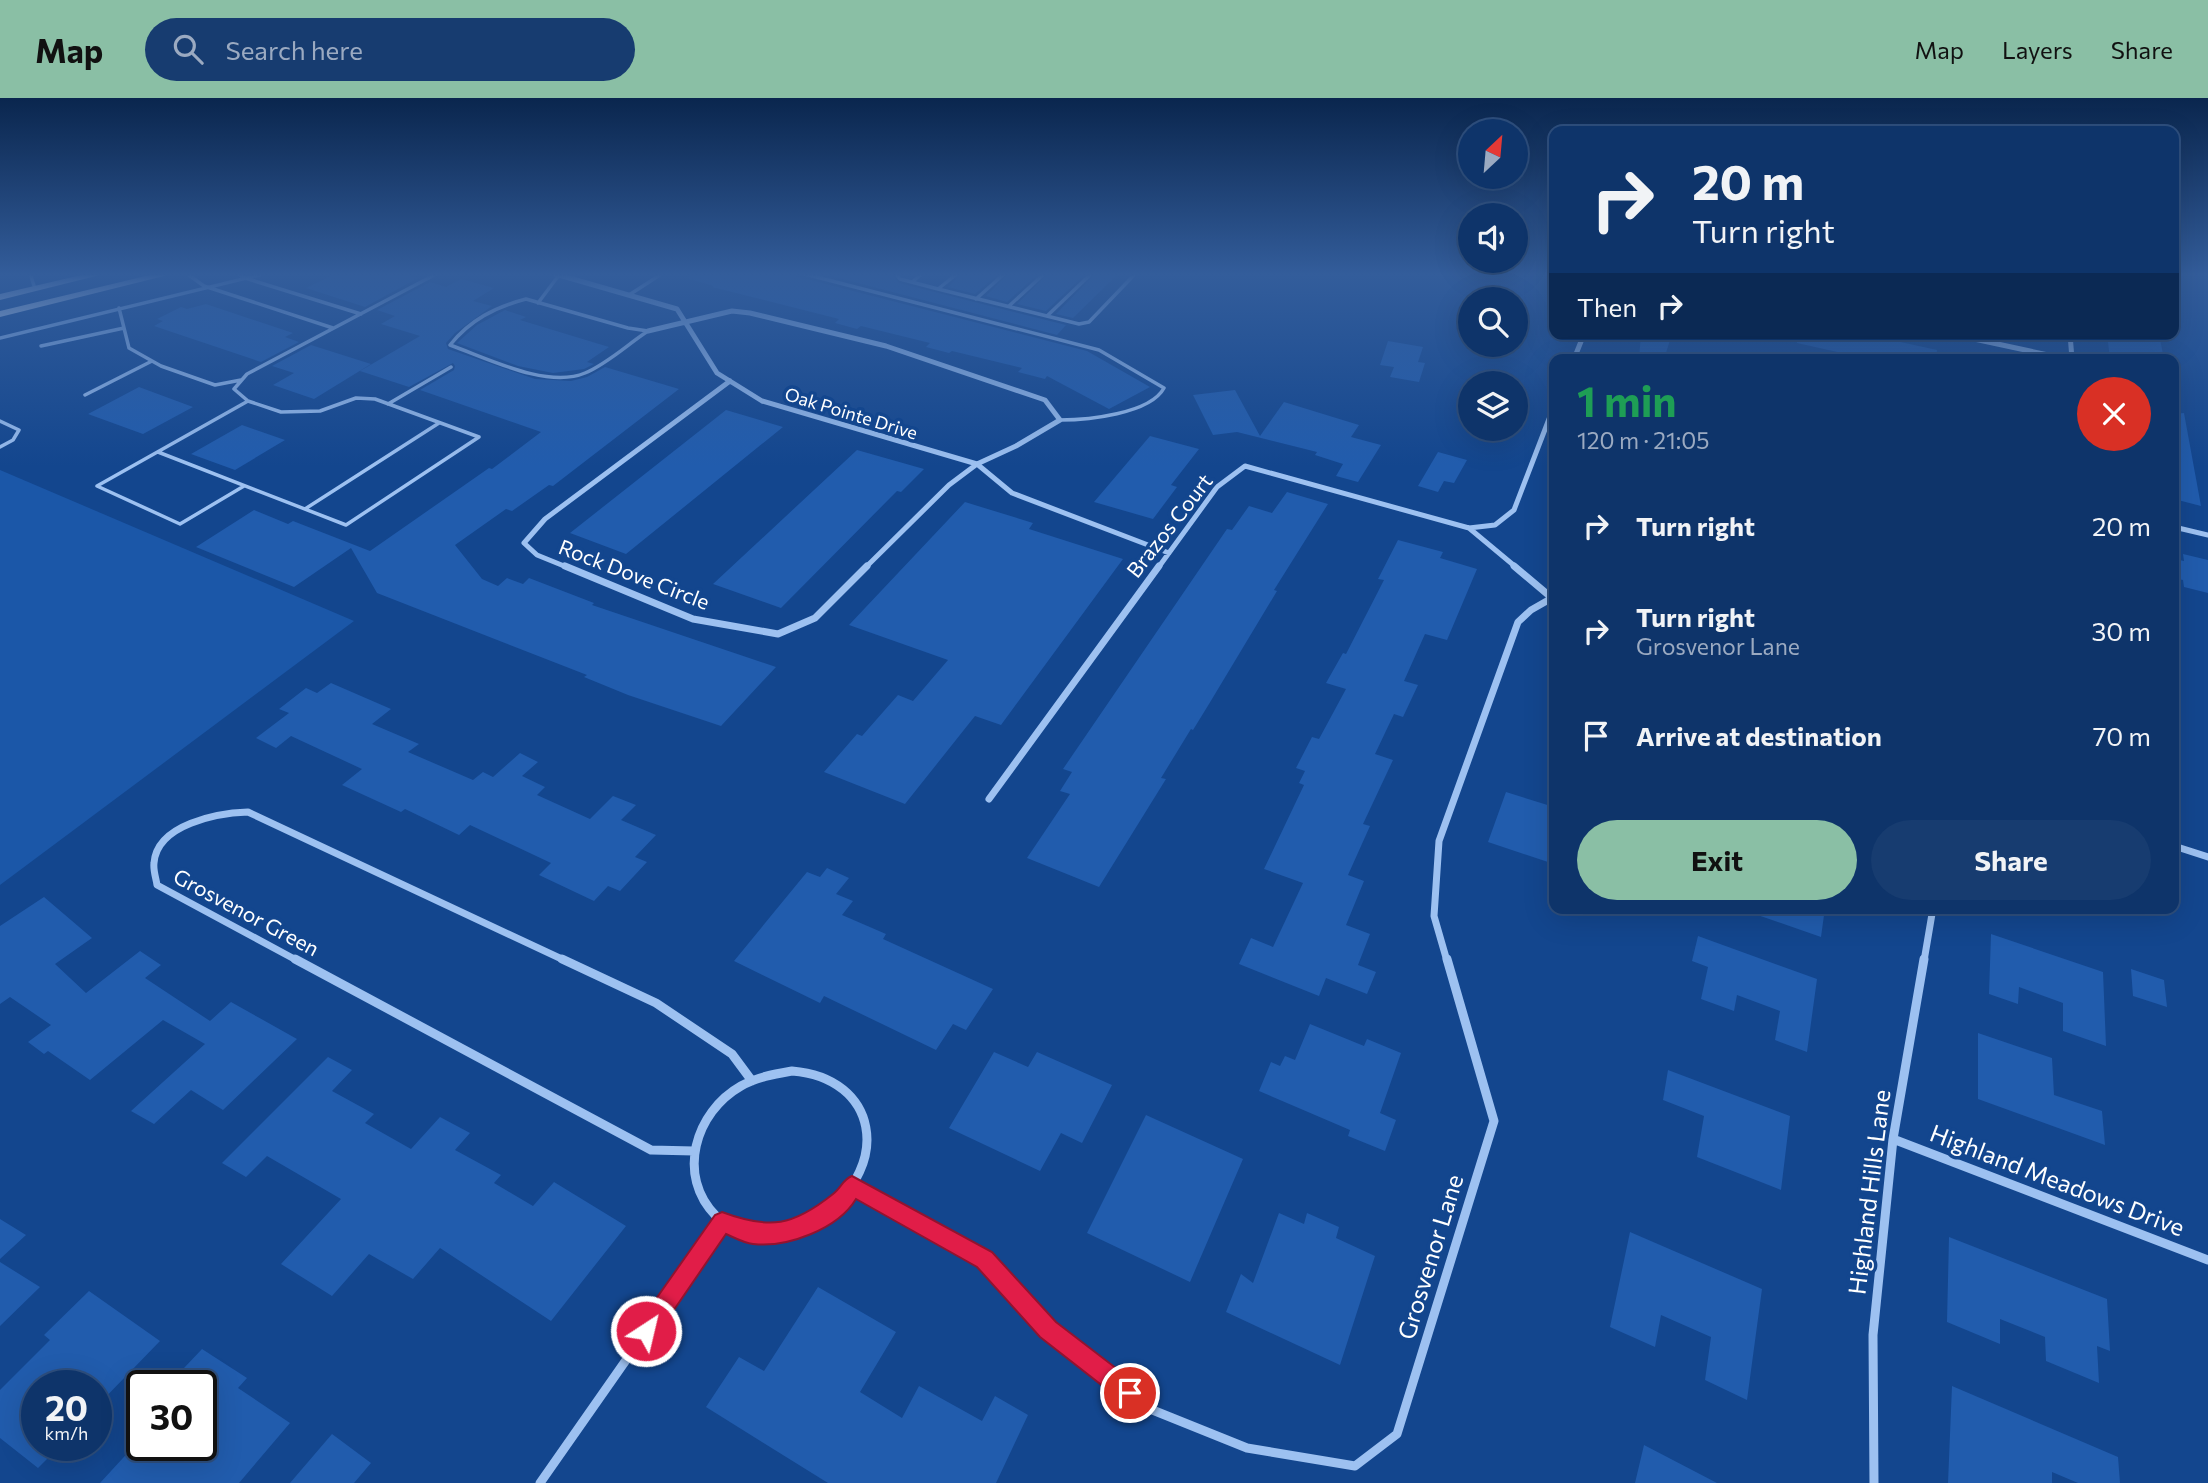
<!DOCTYPE html>
<html lang="en">
<head>
<meta charset="utf-8">
<style>
  :root { --surface:#0e346a; --page:#173c70; --text:#f1f3f6; --muted:#9baac1; --line:#2e4f7e; --accent:#8abfa5 }
  body { margin:0; font-family:Commissioner,sans-serif; background:var(--page); color:var(--text); height:100vh; display:flex; flex-direction:column; font-size:26px; white-space:nowrap }
  * { box-sizing:border-box; margin:0 }
  p { font-size:23px; color:var(--muted) }
  .icon { flex:none; width:38px; height:38px; fill:none; stroke:currentColor; stroke-width:2; stroke-linecap:round; stroke-linejoin:round }
  .map { position:relative; flex:1; overflow:hidden }
  .drawer { position:absolute; left:1549px; top:256px; width:630px; height:560px; display:flex; flex-direction:column; background:var(--surface); border-radius:14px; box-shadow:0 7px 28px #0002,0 0 0 2px var(--line) }
  .drawer>* { flex:none }
  .banner { position:absolute; left:1549px; top:28px; width:630px; height:214px; border-radius:14px; box-shadow:0 7px 28px #0002,0 0 0 2px var(--line); background:#0e346a; color:var(--text); overflow:hidden }
  .needle { width:46px; rotate:26deg }
  .tools { position:absolute; left:1458px; top:21px; display:grid; gap:14px }
  .tools a { display:grid; place-items:center; width:70px; height:70px; border-radius:50%; background:var(--surface); box-shadow:0 7px 28px #0002,0 0 0 2px var(--line); font-size:35px }
  .speed { position:absolute; left:21px; top:1272px; display:flex; gap:14px; font-size:35px; font-weight:700; text-align:center }
  .speed>* { display:grid; place-content:center; width:91px; height:91px; border-radius:50%; background:var(--surface); box-shadow:0 7px 28px #0002,0 0 0 2px var(--line); line-height:1 }
  .speed small { font-size:18px; font-weight:400 }
  .speed .limit { border:4px solid #111; border-radius:10px; background:#fff; color:#111 }
  .pin { position:absolute; display:grid; place-items:center; width:60px; height:60px; color:#fff; margin:-30px; border:4px solid #fff; border-radius:50%; box-shadow:0 2px 7px #0007 }
  .me { position:absolute; width:77px; margin:-38px; rotate:35deg; stroke-linejoin:round; filter:drop-shadow(0 0 5px #0008) }
  .turn { display:flex; align-items:center; gap:24px; height:147px; padding:0 28px; font-size:32px }
  .turn .icon { width:91px; height:91px; stroke-width:2.5 }
  .turn b { display:block; font-size:49px; line-height:60px }
  .then { display:flex; align-items:center; height:66px; padding:0 28px; background:#0003; gap:14px; font-size:26px }
  .round { display:grid; place-items:center; flex:none; width:74px; height:74px; border-radius:37px; background:var(--page) }
  .overview { display:flex; align-items:center; justify-content:space-between; height:119px; padding:0 28px }
  h1 { font-size:42px; font-weight:700; line-height:52px; color:#1e9e55 }
  .button { display:flex; gap:14px; margin-top:auto; padding:14px 28px }
  .button a { flex:1; height:80px; border-radius:42px; background:var(--accent); color:#111; font-size:28px; font-weight:700; line-height:80px; text-align:center }
  .button a+a { background:var(--page); color:var(--text) }
  ul { padding:0; list-style:none }
  li { display:flex; align-items:center; gap:21px; height:105px; padding:0 28px }
  li div { flex:1 }
  li b { display:block; font-size:26px }
  li em { font-style:normal }
  header { display:flex; align-items:center; gap:42px; box-sizing:border-box; height:98px; padding:0 35px; background:var(--accent); color:#111 }
  header strong { font-size:33px }
  nav { display:flex; gap:38px; margin-inline-start:auto; font-size:24px }
  .search { width:490px; height:63px; background:var(--page); display:flex; align-items:center; gap:18px; box-sizing:border-box; padding:0 24px; border-radius:38px; color:var(--muted); font-size:26px }
  .map>svg:first-child { display:block }
  .green { fill:#1b57a8 }
  .building { fill:#215cad }
  .lines { fill:none; stroke-linecap:round; stroke-linejoin:round }
  .lane { stroke:#9dc1f1; stroke-width:3.5 }
  .street-far2 { stroke:#9dc1f1; stroke-width:5 }
  .street-far1 { stroke:#9dc1f1; stroke-width:7 }
  .street { stroke:#9dc1f1; stroke-width:9 }
  .primary { fill:#e7f0ff; fill-rule:evenodd }
  .route { fill:#e11d48; stroke:#92132f; stroke-width:2 }
  .labels { text-anchor:middle; stroke-width:7; stroke-linejoin:round; paint-order:stroke }
  .far-street-label { font-size:18px; fill:#fff; stroke:#13468e }
  .street-label { font-size:21px; fill:#fff; stroke:#13468e }
  .near-street-label { font-size:24px; fill:#fff; stroke:#13468e }
</style>
</head>
<body>
<header>
<strong>Map</strong>
<div class="search"><svg class="icon" aria-label="search" viewBox="0 0 24 24"><circle cx="10" cy="10" r="6"/><path d="M15 15l6 6"/></svg>Search here</div>
<nav><a>Map</a><a>Layers</a><a>Share</a></nav>
</header>
<div class="map">
<svg width="2208" height="1385" viewBox="0 0 2208 1385">
  <rect width="100%" height="100%" fill="#13468e"/>
  <path class="green" d="M0 372 354 523 0 787Z"/>
  <path class="building" d="M337 175H398L418 180 365 209 306 190Z
    M690 175H783L1087 253 1150 289 1109 311 1047 278 1045 281 1018 274 1022 270 952 253 949 255 926 249 930 245 861 228 857 231 835 225 839 221 712 189 714 188 689 181Z
    M832 175H891L899 185 1066 227 1057 237 831 178Z
    M962 175H999L975 196 948 189Z
    M1009 175H1039L1007 204 986 198Z
    M1049 175H1086L1046 213 1017 206Z
    M1096 175H1119L1073 220 1056 216Z
    M461 181 494 190 473 203 492 208 455 235 446 245 448 251 535 281 571 283 587 279 605 269 679 291 553 388 549 387 512 413 506 411 455 447 482 481 498 488 507 480 523 486 529 480 594 505 592 507 776 569 721 628 628 597 584 579 587 577 377 495 351 450 294 489 196 449 254 412 288 426 293 423 370 453 489 370 492 371 541 334 420 292 454 272 455 268 453 265 409 289 360 273 420 238 381 226 395 218 377 212 430 184 446 189Z
    M206 206 293 235 285 239 299 244 261 264 154 228 163 223 157 221 181 209 187 211Z
    M505 212 526 219 520 222 609 249 587 264 594 266 584 271 553 275 518 268 457 245 477 227Z
    M1641 236H1672L1664 261H1639Z
    M1798 236H1864L1937 252 1936 261H1869L1797 245Z
    M2107 236H2159L2164 261H2110Z
    M1388 243 1423 249 1418 264 1425 265 1419 284 1390 279 1394 269 1380 267Z
    M311 247 371 266 314 301 273 287 294 275 272 268Z
    M139 289 193 309 143 336 88 316Z
    M1235 292 1260 338 1284 304 1359 327 1351 339 1381 347 1358 384 1336 378 1343 366 1315 357 1317 354 1237 334 1213 337 1193 297Z
    M726 312 783 329 626 456 570 435Z
    M2184 315 2201 408 2174 401V316Z
    M242 327 285 342 235 372 191 356Z
    M1150 338 1199 351 1171 387 1177 389 1153 421 1094 404Z
    M857 352 924 371 901 394 897 393 781 510 713 486Z
    M1438 354 1467 362 1454 385 1444 383 1438 394 1418 388Z
    M1287 394 1328 406 1274 492 1277 493 1209 606 1193 632 1191 631 1161 680 1166 681 1099 789 1027 760 1070 696 1060 693 1072 674 1063 671 1227 431 1232 432 1249 408 1272 415Z
    M965 404 1033 425 1029 431 1123 461 1001 627 975 618 905 706 824 674 857 636 862 638 898 597 913 603 948 562 849 527Z
    M1398 442 1443 454 1440 460 1477 471 1447 542 1425 536 1404 583 1418 587 1403 619 1394 616 1375 656 1393 662 1363 726 1370 728 1348 777 1364 783 1346 827 1370 836 1358 867 1376 874 1367 896 1326 880 1319 898 1239 866 1251 840 1273 849 1303 785 1264 771 1304 687 1299 685 1305 673 1296 670 1312 639 1319 641 1346 591 1326 585 1343 555 1346 556 1384 482 1378 481Z
    M2183 456 2208 462V495L2184 489 2183 482 2174 480V461L2184 463Z
    M331 585 391 611 372 626 419 646 408 654 473 682 483 674 493 679 520 655 538 664 522 678 545 689 537 697 590 721 613 698 636 707 621 722 656 737 635 759 647 764 620 793 608 788 594 803 539 777 551 765 470 727 459 737 405 711 401 714 342 687 362 671 291 638 276 650 256 640 289 615 279 611 306 590 317 595Z
    M1506 694 1554 709V766L1488 744Z
    M827 770 849 780 836 796 853 803 842 817 886 836 883 841 993 891 966 932 953 926 936 952 824 898 820 905 734 863 807 774 820 779Z
    M44 799 92 840 55 866 86 895 140 853 161 867 145 880 210 923 231 904 297 941 223 1012 191 992 154 1026 131 1013 205 946 163 922 90 982 48 953 44 956 28 944 51 927 10 899 0 906V828Z
    M1747 810H1825L1821 839 1746 813Z
    M1991 836 2103 874 2106 948 2063 933V905L2019 889 2018 906 1989 896Z
    M1698 838 1817 881 1807 954 1775 942 1780 913 1737 897 1734 913 1701 901 1708 869 1692 863Z
    M2131 871 2164 882 2167 909 2133 898Z
    M1310 926 1364 948 1367 941 1401 955 1380 1015 1396 1022 1385 1053 1348 1038 1350 1032 1259 993 1271 964 1280 968 1285 958 1295 962Z
    M1978 935 2052 960 2054 997 2102 1013 2105 1047 1978 1001Z
    M994 954 1028 969 1037 954 1112 987 1082 1045 1061 1035 1040 1073 949 1030Z
    M328 959 352 972 332 993 374 1016 365 1025 411 1051 440 1019 470 1035 455 1052 501 1077 494 1085 533 1108 554 1084 626 1128 551 1223 440 1150 413 1181 369 1156 332 1198 281 1166 341 1101 267 1058 246 1079 222 1065Z
    M1668 972 1790 1018 1781 1092 1697 1059 1704 1018 1663 1002Z
    M1146 1017 1243 1061 1190 1184 1087 1135Z
    M1279 1115 1304 1126 1307 1115 1339 1129 1336 1140 1375 1158 1340 1267 1226 1214 1241 1176 1253 1185Z
    M0 1121 26 1137 0 1161Z
    M1630 1134 1762 1191 1747 1302 1705 1282 1711 1239 1661 1217 1655 1249 1610 1229Z
    M1949 1139 2107 1201 2110 1253 2097 1248 2099 1285 2046 1263 2045 1239 2000 1221V1246L1947 1224Z
    M0 1164 40 1189 0 1228Z
    M818 1189 896 1234 860 1294 902 1320 919 1288 982 1323 995 1298 1028 1317 996 1385H828L706 1309 739 1259 764 1273Z
    M89 1193 160 1243 96 1309V1288H37V1348H60L38 1370 0 1340V1292L50 1242 44 1237Z
    M202 1251 247 1280 238 1290 290 1325 239 1385H100L134 1348H201V1288H167Z
    M1952 1288 2118 1359 2120 1385H2078L2052 1374V1385H1948Z
    M332 1336 371 1365 354 1385H290Z
    M1644 1347 1717 1385H1635Z"/>
  <g class="lines">
    <path class="lane" d="M30 175 35 191
      M186 175 204 188 333 230
      M237 175 245 180 361 216
      M438 175 247 276 234 291 248 303 281 314 320 313 356 300 375 301 479 339
      M801 175 1099 252 1164 290C1150 316 1087 322 1060 322
      M895 175 900 181 938 191 958 175
      M912 184 923 175
      M938 191 1079 226 1089 224 1136 175
      M629 197 663 175
      M526 201 628 230 648 233C628 246 607 266 585 275 547 291 487 260 450 247 470 222 495 209 526 201Z
      M976 201 1005 175
      M538 205 559 177
      M1009 208 1045 175
      M119 210 129 250 161 268 215 287 241 282
      M1047 218 1092 175
      M0 240 267 175
      M41 248 124 230
      M85 297 152 263
      M388 306 451 269
      M0 323 19 332 13 342 0 349
      M158 354 346 427 479 339
      M244 388 180 426 97 388 248 303
      M305 411 439 325"/>
    <path class="street-far2" d="M552 175 677 211 717 275 762 303 977 366 1012 395 1169 455
      M648 233 732 213 750 215 886 248 1045 302 1060 322 1016 348 977 366 949 387 865 470
      M1951 236 2067 261
      M2070 236 2072 261
      M1574 261 1584 236
      M2174 429 2208 437
      M1469 430 1517 470
      M569 470 537 457 524 445 545 421 730 283
      M1158 470 1217 389 1245 368 1469 430 1495 427 1514 412 1554 308"/>
    <path class="street-far1" d="M565 468 693 521 778 536 815 520 867 468
      M989 701 1159 468
      M2174 748 2208 759
      M298 863 157 787C156 780 153 772 154 765 157 726 218 715 248 714L566 863
      M1447 863 1434 818 1439 743 1518 524 1531 512 1552 500 1514 468
      M1924 863 1933 810"/>
    <path class="street" d="M295 861 651 1052 694 1053
      M562 861 656 905 732 956 752 983
      M792 973C879 980 891 1068 824 1115 809 1125 793 1130 775 1134 755 1138 731 1133 716 1118 676 1078 695 1014 741 988 757 979 775 976 792 973Z
      M1893 1041 2208 1162
      M852 1087 985 1161 1048 1231 1150 1311 1247 1350 1355 1368 1397 1336 1494 1023 1447 861
      M540 1385 722 1125
      M1874 1385 1873 1237 1893 1041 1924 861"/>
    <path class="primary" d="M90 175H108L0 202V196Z
      M158 175H176L0 219V213Z"/>
  </g>
  <linearGradient id="sky" x2="0" y2="1"><stop stop-color="#0a264e"/><stop offset="0.48" stop-color="#335d9b"/><stop offset="1" stop-color="#335d9b" stop-opacity="0"/></linearGradient>
  <rect width="2208" height="368" fill="url(#sky)"/>
  <path class="route" d="M852 1078 992 1154 1056 1224 1138 1287 1141 1295 1138 1303 1130 1306 1122 1303 1040 1239 977 1169 856 1101C838 1131 787 1150 753 1146 744 1145 735 1140 726 1136L654 1241 646 1244 639 1241 635 1233 639 1225 715 1117 722 1114C770 1132 793 1128 833 1096 841 1090 843 1081 852 1078Z"/>
  <g class="labels">
    <g class="far-street-label">
      <text transform="translate(851 316) rotate(17)" y="6">Oak Pointe Drive</text>
    </g>
    <g class="street-label">
      <text transform="translate(1170 428) rotate(-52)" y="7">Brazos Court</text>
      <text transform="translate(634 477) rotate(21)" y="7">Rock Dove Circle</text>
      <text transform="translate(246 815) rotate(28)" y="7">Grosvenor Green</text>
    </g>
    <g class="near-street-label">
      <text transform="translate(2057 1083) rotate(21)" y="8">Highland Meadows Drive</text>
      <text transform="translate(1870 1094) rotate(-83)" y="8">Highland Hills Lane</text>
      <text transform="translate(1431 1159) rotate(-73)" y="8">Grosvenor Lane</text>
    </g>
  </g>
</svg>
<div class="tools">
<a><svg class="needle" viewBox="-14 -14 28 28"><path d="M0-13l5 13h-10z" fill="#e53935"/><path d="M0 13l5-13h-10z" fill="#9baac1"/></svg></a>
<a><svg class="icon" aria-label="sound" viewBox="0 0 24 24"><path d="M4 9h4l5-4v14l-5-4H4zM17 9q2 3 0 6"/></svg></a>
<a><svg class="icon" aria-label="search" viewBox="0 0 24 24"><circle cx="10" cy="10" r="6"/><path d="M15 15l6 6"/></svg></a>
<a><svg class="icon" aria-label="layers" viewBox="0 0 24 24"><path d="M12 4l9 5-9 5-9-5zM3 14l9 5 9-5"/></svg></a>
</div>
<div class="speed"><div>20<small>km/h</small></div><div class="limit">30</div></div>
<div class="pin" style="left:1130px;top:1295px;background:#d93025"><svg class="icon" aria-label="arrive" viewBox="0 0 24 24"><path d="M6 21V4h12l-3 4 3 4H6"/></svg></div>
<svg class="me" style="left:646px;top:1233px" viewBox="-20 -20 40 40"><circle r="17" fill="#e11d48" stroke="#fff" stroke-width="3"/><path d="M0-11L8 9 0 5-8 9z" fill="#fff"/></svg>
<div class="banner">
<div class="turn"><svg class="icon" aria-label="right" viewBox="0 0 24 24"><path d="M7 20v-9h11M14 6l5 5-5 5"/></svg><div><b>20 m</b>Turn right</div></div>
<div class="then">Then<svg class="icon" aria-label="right" viewBox="0 0 24 24"><path d="M7 20v-9h11M14 6l5 5-5 5"/></svg></div>
</div>
<section class="drawer">
<div class="overview"><div><h1>1 min</h1><p>120 m · 21:05</p></div><a class="round" style="background:#d93025;color:#fff"><svg class="icon" aria-label="close" viewBox="0 0 24 24"><path d="M6 6l12 12M18 6L6 18"/></svg></a></div>
<ul>
<li><svg class="icon" aria-label="right" viewBox="0 0 24 24"><path d="M7 20v-9h11M14 6l5 5-5 5"/></svg><div><b>Turn right</b></div><em>20 m</em></li>
<li><svg class="icon" aria-label="right" viewBox="0 0 24 24"><path d="M7 20v-9h11M14 6l5 5-5 5"/></svg><div><b>Turn right</b><p>Grosvenor Lane</p></div><em>30 m</em></li>
<li><svg class="icon" aria-label="arrive" viewBox="0 0 24 24"><path d="M6 21V4h12l-3 4 3 4H6"/></svg><div><b>Arrive at destination</b></div><em>70 m</em></li>
</ul>
<div class="button"><a>Exit</a><a>Share</a></div>
</section>
</div>
</body>
</html>
